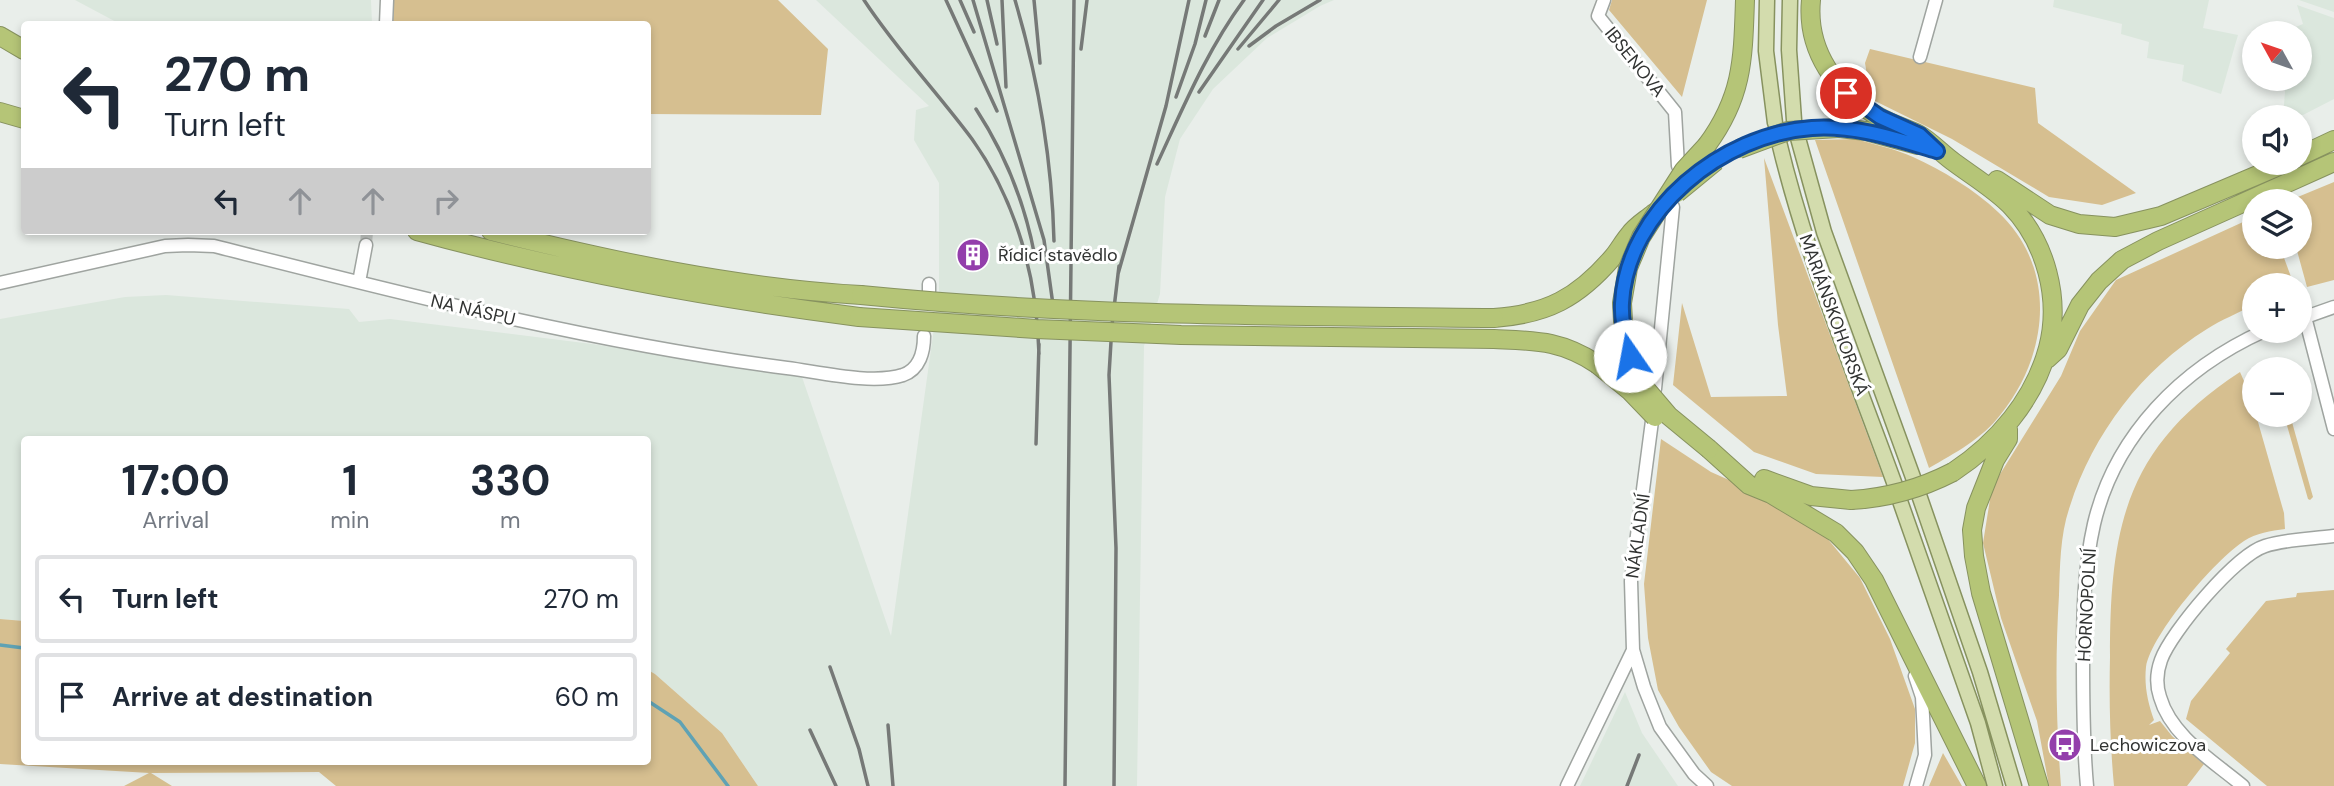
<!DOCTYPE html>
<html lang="en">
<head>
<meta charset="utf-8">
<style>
  :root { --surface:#fff; --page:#f6f6f7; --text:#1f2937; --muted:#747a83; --line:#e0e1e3 }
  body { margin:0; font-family:"DM Sans",sans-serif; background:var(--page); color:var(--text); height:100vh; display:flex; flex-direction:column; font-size:26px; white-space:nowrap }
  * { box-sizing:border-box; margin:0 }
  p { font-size:23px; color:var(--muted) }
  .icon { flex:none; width:38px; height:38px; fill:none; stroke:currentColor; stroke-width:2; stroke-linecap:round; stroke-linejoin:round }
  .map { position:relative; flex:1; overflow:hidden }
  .sheet { position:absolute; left:21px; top:436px; width:630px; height:329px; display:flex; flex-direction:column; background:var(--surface); border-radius:7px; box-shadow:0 4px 10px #0003 }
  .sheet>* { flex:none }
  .hud { position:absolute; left:21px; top:21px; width:630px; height:214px; border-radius:7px; box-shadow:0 4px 10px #0003; background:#fff; color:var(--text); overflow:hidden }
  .needle { width:46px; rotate:310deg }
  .controls { position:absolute; left:2242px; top:21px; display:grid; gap:14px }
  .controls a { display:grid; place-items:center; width:70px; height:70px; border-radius:50%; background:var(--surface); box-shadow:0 4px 10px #0003; font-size:35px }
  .pin { position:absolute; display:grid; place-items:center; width:60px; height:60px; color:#fff; margin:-30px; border:4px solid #fff; border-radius:50%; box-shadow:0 2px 7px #0007 }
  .me { position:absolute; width:77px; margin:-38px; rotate:348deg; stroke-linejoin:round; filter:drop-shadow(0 0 5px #0008) }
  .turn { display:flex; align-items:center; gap:24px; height:147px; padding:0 28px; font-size:32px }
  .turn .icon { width:91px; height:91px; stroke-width:2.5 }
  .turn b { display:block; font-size:49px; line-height:60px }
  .lanes { display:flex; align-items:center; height:66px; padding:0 28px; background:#0003; justify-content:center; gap:35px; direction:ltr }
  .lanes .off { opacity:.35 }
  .eta { display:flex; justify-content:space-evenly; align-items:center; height:119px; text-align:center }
  .eta b { font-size:42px; font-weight:800; line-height:49px }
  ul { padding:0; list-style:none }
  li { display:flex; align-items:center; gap:21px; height:88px; margin:0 14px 10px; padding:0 14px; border:4px solid var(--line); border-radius:7px }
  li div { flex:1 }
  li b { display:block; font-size:26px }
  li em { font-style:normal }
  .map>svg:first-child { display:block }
  .built { fill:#dbe7dd }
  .green { fill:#d6bf90 }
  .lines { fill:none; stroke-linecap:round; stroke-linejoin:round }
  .stream { stroke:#5fa2b4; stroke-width:3.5 }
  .minor-tunnel { stroke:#c4c9c5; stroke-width:12; stroke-dasharray:12 6; stroke-linecap:butt }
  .minor-casing { stroke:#9fa4a0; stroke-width:15 }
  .major-casing { stroke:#87925f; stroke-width:17 }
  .highway-casing { stroke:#87925f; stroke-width:20 }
  .minor { stroke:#fff; stroke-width:12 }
  .major { stroke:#d3dcad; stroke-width:14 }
  .highway { stroke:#b5c577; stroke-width:18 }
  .rail { stroke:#767977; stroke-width:3.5 }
  .highway-bridge-casing { stroke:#87925f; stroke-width:20; stroke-linecap:butt }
  .highway-bridge { stroke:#b5c577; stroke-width:18 }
  .route-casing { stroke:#114b97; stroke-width:18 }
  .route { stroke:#1a73e8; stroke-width:12 }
  .labels { text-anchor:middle; stroke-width:6; stroke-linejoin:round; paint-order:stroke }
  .street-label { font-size:18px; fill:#313332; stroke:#fff }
  .poi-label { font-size:18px; fill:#313332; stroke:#fff; text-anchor:start }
</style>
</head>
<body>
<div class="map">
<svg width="2334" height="786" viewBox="0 0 2334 786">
  <rect width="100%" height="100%" fill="#e9eeea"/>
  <path class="built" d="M75 0H371L372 24H120Z
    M816 0H1334L1320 6 1267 38 1213 89 1180 139 1165 197 1160 294 1144 346 1137 786H758L722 733 655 674 648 670V439H24V621L0 619V319L125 297 166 295 349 309 359 322 390 319 592 344 802 377 891 636 939 292V183L914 140 916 110 929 106Z
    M2054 0H2209L2203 28 2238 35 2221 94 2182 81 2184 65 2147 58 2149 42 2121 34 2122 24 2053 7Z
    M2299 0H2334V12Z
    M2297 5 2334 18V99L2299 117H2283L2286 79H2300V33H2292L2293 28 2303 24Z
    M1625 692 1642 733 1678 786H1580Z"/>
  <path class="green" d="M394 0H778L828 49 821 115 648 114V24H393Z
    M1612 0H1707L1682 97 1609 10Z
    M1870 49 2035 88 2038 123 2136 193 2102 205 2049 197 1952 139 1871 99 1865 63Z
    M1857 139C1875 145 1896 149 1913 157 1942 170 1975 190 1998 212 2058 268 2049 354 2001 414 1982 439 1955 453 1929 468L1815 140Z
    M1764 158 1883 477 1816 474 1754 452 1673 385 1682 303 1711 397 1787 396 1778 325Z
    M2334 182V280L2307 287 2296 247H2300V201H2288Z
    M2254 217V247H2280L2294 285H2254V305C2238 313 2221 320 2207 329 2142 369 2093 434 2070 506 2060 534 2060 566 2059 595 2055 659 2056 722 2061 786H2049L2037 721 2001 618 1983 543 1992 487 2061 376 2080 331 2116 280Z
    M2240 372 2251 397 2254 415H2256L2284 513 2285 529C2271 531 2256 533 2244 541 2215 560 2152 633 2146 667 2144 686 2148 703 2154 720L2149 725 2160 721 2172 736 2204 764 2187 786H2114C2110 743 2109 701 2110 657 2110 528 2125 447 2240 372Z
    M2284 415H2290L2313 497 2310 500 2308 499Z
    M1661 439 1711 472 1765 496 1827 538 1860 578 1890 639 1915 709V743L1903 786H1732L1711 772 1679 727 1658 690 1648 638 1644 584Z
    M2334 590V786H2267L2186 719 2191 701 2230 653 2226 649 2266 601 2296 597 2297 593Z
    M0 619 24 621V761H648V670L655 674 722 733 758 786H336L319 772 151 773 172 786H124L149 773 0 764Z
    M1943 753 1962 786H1929Z"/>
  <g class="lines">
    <path class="stream" d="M0 645 24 648
      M648 701 680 722 728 786"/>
    <path class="minor-tunnel" d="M366 245 367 231"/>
    <defs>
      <path id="minor" d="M1604 0 1598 16 1675 112 1678 166
        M386 24 387 0
        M1920 57 1936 0
        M359 282 366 245
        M0 283 165 246 188 245 214 246C404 294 592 343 787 368 819 372 872 385 903 375 920 369 924 351 924 336
        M929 284V291
        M2305 317 2334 429
        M2300 319 2334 307
        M1655 389 1673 207
        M1652 421 1631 581 1633 650 1644 687 1660 727 1694 774 1707 786
        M1915 676 1922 697 1925 755 1916 786
        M1567 786 1633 650
        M2087 786C2083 743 2083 700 2083 658 2083 613 2084 568 2094 524 2115 435 2182 368 2264 331
        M2243 786C2213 761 2171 736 2160 697 2156 685 2157 671 2161 660 2171 632 2236 555 2265 546 2286 539 2312 539 2334 536"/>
      <path id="major" d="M1767 0 1766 51 1775 123
        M1790 0 1789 50 1794 120
        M1798 138 1824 232 1914 480
        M1779 142C1807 259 1854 372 1895 485
        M1919 495 1980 672 2014 786
        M1900 501 1978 723 1995 786"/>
      <path id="highway" d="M1811 0C1806 51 1836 92 1879 117 1891 124 1905 128 1918 134 1931 141 1943 155 1955 163 1974 177 1994 189 2010 205 2046 242 2061 299 2048 348 2034 400 1997 443 1953 472
        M0 36 24 50
        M0 112 24 119
        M1839 128 1866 131 1918 145
        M1707 145C1743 96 1743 59 1745 0
        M2300 156 2334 140
        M1997 180 2050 215 2079 224 2115 227 2161 216 2286 163
        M417 231C562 271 710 298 859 317
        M491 231C611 261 737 288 861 295
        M1494 318C1547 314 1578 298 1613 257 1619 250 1623 242 1629 235 1635 226 1646 220 1654 213
        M1494 339C1536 341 1560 340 1597 364
        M2047 359 2058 349 2080 305 2099 281 2122 260 2158 241 2334 162
        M2008 429V439L1995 460 1976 508 1972 530 1974 556 1981 593 2039 786
        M1709 449 1749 485 1771 494 1836 533 1855 552 1874 580 1977 786
        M1764 479 1811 496 1851 500"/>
    </defs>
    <use href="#minor" class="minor-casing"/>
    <use href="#major" class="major-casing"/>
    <use href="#highway" class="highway-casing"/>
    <use href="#minor" class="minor"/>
    <use href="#major" class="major"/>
    <use href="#highway" class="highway"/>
    <path class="rail" d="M864 0C896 49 937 92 972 139 1017 202 1037 278 1039 354
      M946 0 997 111
      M960 0 974 32
      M973 0 1044 240 1054 312
      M987 0 997 44
      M1002 0 1006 87
      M1015 0C1038 78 1052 159 1054 241
      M1034 0 1040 63
      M1205 36 1219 0
      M1249 46 1276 26 1320 0
      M1081 49 1087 0
      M1238 49 1279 0
      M1199 92 1263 0
      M1176 97 1195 44 1206 0
      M976 109C1006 155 1025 203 1035 257
      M1157 164C1183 108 1207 50 1244 0
      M1118 274 1166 106 1189 0
      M1036 444 1039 344
      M830 667 859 749 868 786
      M888 725 893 786
      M810 730 836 786
      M1065 786 1074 0
      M1114 786 1116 548 1109 375 1112 325 1119 266
      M1627 786 1639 755"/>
    <defs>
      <path id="highway-bridge" d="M1707 145 1684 170 1641 237 1628 268 1622 303 1623 321 1630 356 1646 389 1669 416 1709 449
        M1739 149 1788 131 1839 128
        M1677 193 1716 161
        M861 295C1072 316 1283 316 1494 318
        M859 317 1036 329 1181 335 1494 339
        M1597 364 1630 391 1655 417
        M1851 500C1888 498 1920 489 1953 472"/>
    </defs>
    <use href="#highway-bridge" class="highway-bridge-casing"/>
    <use href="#highway-bridge" class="highway-bridge"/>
  </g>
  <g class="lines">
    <defs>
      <path id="route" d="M1630 356C1626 339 1621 321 1622 303 1627 210 1723 134 1812 128 1856 125 1896 139 1937 151L1920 135 1880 117 1846 93"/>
    </defs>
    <use href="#route" class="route-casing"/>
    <use href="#route" class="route"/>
  </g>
  <defs>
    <symbol id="building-disc" viewBox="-11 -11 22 22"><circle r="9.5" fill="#933eab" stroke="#fff"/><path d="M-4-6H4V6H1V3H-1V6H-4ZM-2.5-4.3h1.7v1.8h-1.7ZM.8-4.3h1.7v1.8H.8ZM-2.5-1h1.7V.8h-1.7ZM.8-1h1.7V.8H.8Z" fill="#fff"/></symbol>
    <symbol id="bus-disc" viewBox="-11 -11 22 22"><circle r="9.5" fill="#933eab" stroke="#fff"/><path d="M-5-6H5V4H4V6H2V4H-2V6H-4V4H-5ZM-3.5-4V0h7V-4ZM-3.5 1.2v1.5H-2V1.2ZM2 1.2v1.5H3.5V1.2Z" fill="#fff"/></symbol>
  </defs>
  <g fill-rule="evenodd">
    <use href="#building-disc" x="954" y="236" width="38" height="38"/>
    <use href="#bus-disc" x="2046" y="726" width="38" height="38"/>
  </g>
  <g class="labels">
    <g class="street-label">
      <text transform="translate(1635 62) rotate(51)" y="6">IBSENOVA</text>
      <text transform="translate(473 310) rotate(13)" y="6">NA NÁSPU</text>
      <text transform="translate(1834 315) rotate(70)" y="6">MARIÁNSKOHORSKÁ</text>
      <text transform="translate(1638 536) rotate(-82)" y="6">NÁKLADNÍ</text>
      <text transform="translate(2087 605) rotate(-87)" y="6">HORNOPOLNÍ</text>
    </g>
    <g class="poi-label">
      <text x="998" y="261">Řídicí stavědlo</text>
      <text x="2090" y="751">Lechowiczova</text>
    </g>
  </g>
</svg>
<div class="controls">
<a><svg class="needle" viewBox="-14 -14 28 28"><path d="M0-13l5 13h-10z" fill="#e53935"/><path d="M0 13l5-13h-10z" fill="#747a83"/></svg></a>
<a><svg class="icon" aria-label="sound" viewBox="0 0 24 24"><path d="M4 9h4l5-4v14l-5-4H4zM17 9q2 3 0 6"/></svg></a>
<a><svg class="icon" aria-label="layers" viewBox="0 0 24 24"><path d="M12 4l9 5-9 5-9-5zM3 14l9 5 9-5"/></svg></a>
<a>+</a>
<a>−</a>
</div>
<div class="pin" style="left:1846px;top:93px;background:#d93025"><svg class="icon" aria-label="arrive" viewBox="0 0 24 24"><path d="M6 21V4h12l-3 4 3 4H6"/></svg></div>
<svg class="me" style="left:1630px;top:356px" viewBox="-20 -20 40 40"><circle r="19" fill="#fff"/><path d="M0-13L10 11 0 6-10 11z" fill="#1a73e8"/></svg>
<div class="hud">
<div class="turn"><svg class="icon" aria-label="left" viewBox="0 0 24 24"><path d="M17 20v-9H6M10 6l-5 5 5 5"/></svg><div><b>270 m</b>Turn left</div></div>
<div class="lanes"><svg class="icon" aria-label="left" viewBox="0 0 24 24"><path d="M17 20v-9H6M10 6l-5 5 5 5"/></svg><svg class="icon off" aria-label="ahead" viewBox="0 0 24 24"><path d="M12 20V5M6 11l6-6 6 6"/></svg><svg class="icon off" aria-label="ahead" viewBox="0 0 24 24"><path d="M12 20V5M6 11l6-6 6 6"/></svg><svg class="icon off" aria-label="right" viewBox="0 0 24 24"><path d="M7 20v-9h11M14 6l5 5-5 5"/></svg></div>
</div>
<section class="sheet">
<div class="eta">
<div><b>17:00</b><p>Arrival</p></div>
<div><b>1</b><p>min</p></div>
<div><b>330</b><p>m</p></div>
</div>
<ul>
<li><svg class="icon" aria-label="left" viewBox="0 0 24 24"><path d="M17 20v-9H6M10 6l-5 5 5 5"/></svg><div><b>Turn left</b></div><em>270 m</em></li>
<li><svg class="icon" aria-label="arrive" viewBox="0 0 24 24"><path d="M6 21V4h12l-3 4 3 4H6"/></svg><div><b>Arrive at destination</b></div><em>60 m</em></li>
</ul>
</section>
</div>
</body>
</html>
